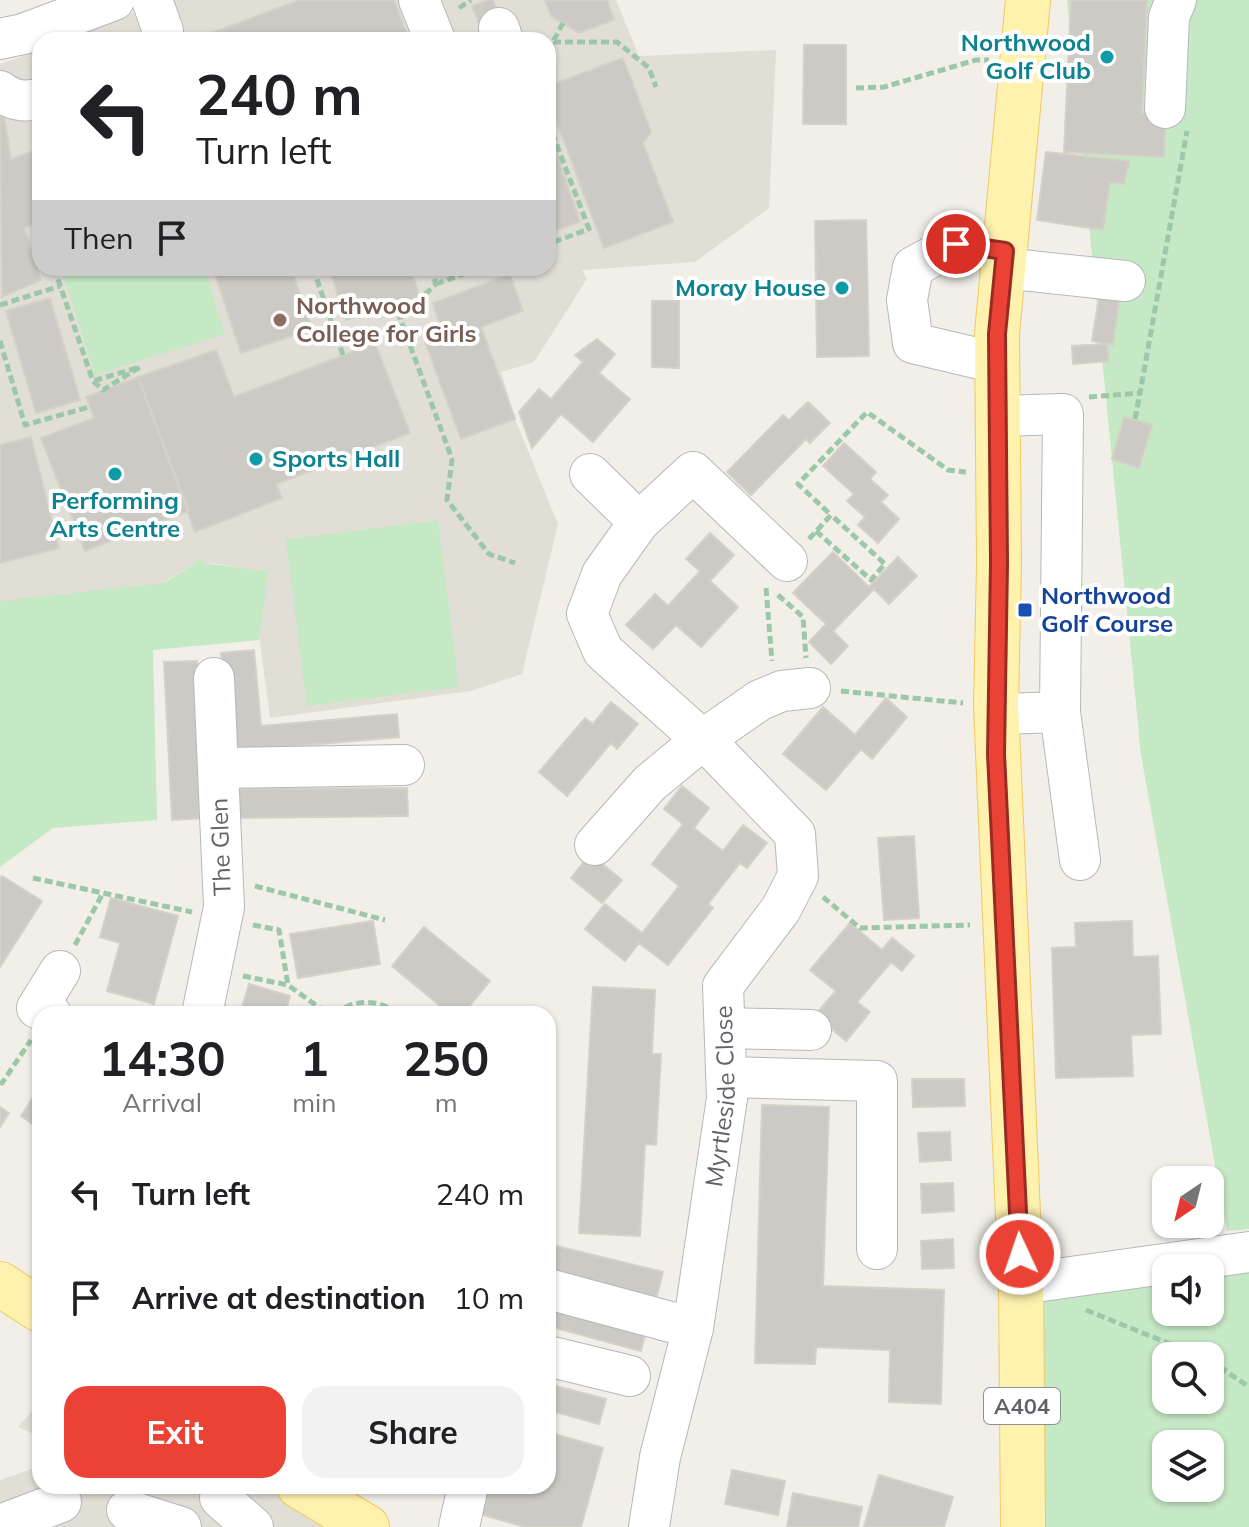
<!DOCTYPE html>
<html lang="en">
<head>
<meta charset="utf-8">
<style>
  :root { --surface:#fff; --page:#f2f2f2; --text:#202124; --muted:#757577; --accent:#ea4335 }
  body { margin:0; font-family:Mulish,sans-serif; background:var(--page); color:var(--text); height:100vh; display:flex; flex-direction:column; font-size:30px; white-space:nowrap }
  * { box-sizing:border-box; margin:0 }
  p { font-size:26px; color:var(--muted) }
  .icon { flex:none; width:44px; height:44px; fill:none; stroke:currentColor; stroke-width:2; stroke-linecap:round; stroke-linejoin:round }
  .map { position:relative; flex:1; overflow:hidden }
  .side { position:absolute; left:32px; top:1006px; width:524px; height:488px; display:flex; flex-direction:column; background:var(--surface); border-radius:24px; box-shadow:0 2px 6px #0004 }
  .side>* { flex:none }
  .banner { position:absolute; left:32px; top:32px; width:524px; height:244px; border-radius:24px; box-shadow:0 2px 6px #0004; background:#fff; color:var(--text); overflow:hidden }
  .needle { width:52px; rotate:215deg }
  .controls { position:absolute; left:1152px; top:1166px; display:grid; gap:16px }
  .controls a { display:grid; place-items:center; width:72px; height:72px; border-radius:16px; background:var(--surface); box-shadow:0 2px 6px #0004; font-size:40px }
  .pin { position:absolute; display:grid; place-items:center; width:68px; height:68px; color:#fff; margin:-34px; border:4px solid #fff; border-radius:50%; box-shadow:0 2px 8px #0007 }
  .me { position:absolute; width:88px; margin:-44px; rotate:357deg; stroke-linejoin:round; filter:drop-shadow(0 0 6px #0008) }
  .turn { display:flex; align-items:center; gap:28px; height:168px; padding:0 32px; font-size:36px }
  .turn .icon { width:104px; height:104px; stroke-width:2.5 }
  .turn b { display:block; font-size:56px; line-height:68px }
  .then { display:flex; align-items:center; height:76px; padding:0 32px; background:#0003; gap:16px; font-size:30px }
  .eta { display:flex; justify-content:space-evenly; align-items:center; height:136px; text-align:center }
  .eta b { font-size:48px; font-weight:700; line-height:56px }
  .action { display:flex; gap:16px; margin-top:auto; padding:16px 32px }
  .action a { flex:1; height:92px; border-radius:24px; background:var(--accent); color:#fff; font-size:32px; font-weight:700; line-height:92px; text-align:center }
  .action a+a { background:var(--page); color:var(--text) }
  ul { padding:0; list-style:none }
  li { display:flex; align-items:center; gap:24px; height:104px; padding:0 32px }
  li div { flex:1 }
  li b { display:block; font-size:30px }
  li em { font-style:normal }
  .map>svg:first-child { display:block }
  .education { fill:#e1ded6 }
  .green { fill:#c5e8c5; fill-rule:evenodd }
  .building { fill:#cccac5; stroke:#d6d1c6; stroke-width:2 }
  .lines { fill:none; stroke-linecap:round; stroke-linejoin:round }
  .minor-casing { stroke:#b5b8bc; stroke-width:42 }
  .major-casing { stroke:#f2c960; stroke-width:46 }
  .path { stroke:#9cc7a9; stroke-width:5; stroke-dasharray:8 4; stroke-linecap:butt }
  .minor { stroke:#fff; stroke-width:40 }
  .major { stroke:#fff2af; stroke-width:44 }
  .route-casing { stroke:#982c22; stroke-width:20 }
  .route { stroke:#ea4335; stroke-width:14 }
  .culture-dot { fill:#0f9aa8; stroke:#fff; stroke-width:3 }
  .education-dot { fill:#8d6e63; stroke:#fff; stroke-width:3 }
  .transit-dot { fill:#1a4fb4; stroke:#fff; stroke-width:3 }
  .labels { text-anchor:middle; stroke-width:8; stroke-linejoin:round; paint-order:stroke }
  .shield { fill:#fff; stroke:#8f9295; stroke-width:2 }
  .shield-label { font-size:22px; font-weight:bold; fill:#5f6368 }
  .culture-label { font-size:24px; font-weight:bold; fill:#0d838f; stroke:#fff; text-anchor:end }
  .education-label { font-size:24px; font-weight:bold; fill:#785e54; stroke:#fff; text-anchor:start }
  .transit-label { font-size:24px; font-weight:bold; fill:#164399; stroke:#fff; text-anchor:start }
  .street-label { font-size:24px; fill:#5f6368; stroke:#fff }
</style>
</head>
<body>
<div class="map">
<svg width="1249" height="1527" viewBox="0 0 1249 1527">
  <rect width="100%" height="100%" fill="#f1efe8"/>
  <path class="education" d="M163 0H616L639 56 776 50 769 208 695 262 582 270 587 279 534 362 501 372 515 419 558 524 522 674 471 691 270 718 257 619 268 572 212 563 206 565 201 559 96 625 0 648V64L40 50V268H548V40H67Z
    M40 1402V1437L18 1427Z
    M40 1466V1486H268L332 1527H0V1480Z"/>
  <path class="green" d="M1067 0H1249V1229L1227 1231 1141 755Z
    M61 268H204L225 334 95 375Z
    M438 520 459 687 307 706 286 539Z
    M201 559 206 565 211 564 268 571 259 640 153 650 157 820 53 828 0 867V601L164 583Z
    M1249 1260V1527H1044L1028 1314 1048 1287 1166 1271V1312H1210V1268ZM1166 1356H1210V1400H1166ZM1166 1444H1210V1488H1166Z"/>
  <path class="building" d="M300 0H394L409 40H226L222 29Z
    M488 0H493L500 19 480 26 472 6Z
    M545 0H607L614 20 579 33 551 16Z
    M1071 0H1147L1142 113 1165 114 1164 157 1064 152Z
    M222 29 226 40H191Z
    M804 45H846V124H803Z
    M623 58 651 132 643 143 673 222 604 248 548 98V86Z
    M0 117H4L11 159 40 149V222L24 228 41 280 2 297Z
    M1046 152 1129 161 1124 184 1110 182 1103 230 1037 220Z
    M557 154 580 222 548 233V157Z
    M866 220 869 356 817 357 815 221Z
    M213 268H291L312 329 241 353Z
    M329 268H410L420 296 346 320Z
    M510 274 523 311 481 327 515 419 461 439 421 331 439 322 433 303Z
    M1101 285 1121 288 1113 345 1092 341Z
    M50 298 80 400 36 413 6 311Z
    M652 301H679V368L652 367Z
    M597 339 615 354 599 373 630 399 593 442 561 414 532 448 519 412 539 389 551 399 583 362 575 355Z
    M375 343 410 433 276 484 282 498 195 532 138 377 216 350 234 397Z
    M1107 344 1109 361 1073 364 1072 346Z
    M138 377 189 511 85 551 41 438 94 418 86 397Z
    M808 402 830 423 810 443 806 439 751 495 727 472 783 415 789 420Z
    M1124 417 1152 425 1139 468 1112 459Z
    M31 437 59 548 0 563V445Z
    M844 443 876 472 870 479 888 495 881 502 899 519 878 543 858 525 865 517 847 501 854 494 823 466Z
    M710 533 734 555 710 581 738 607 701 647 676 625 653 649 626 625 655 594 668 606 700 571 686 559Z
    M833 552 869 587 898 557 917 576 889 604 874 589 833 631 848 646 831 664 809 642 826 624 793 593Z
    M254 650 261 726 397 714 399 737 230 752 221 653Z
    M197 661 204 818 172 820 164 662Z
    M886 698 907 717 872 759 861 749 826 790 783 754 823 707 855 735Z
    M611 702 638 724 617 749 611 743 567 796 539 772 585 718 593 724Z
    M682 786 709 808 694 828 723 851 743 825 767 843 747 868 740 863 708 904 713 908 668 965 639 943 625 961 585 929 605 904 642 933 679 886 652 864 683 824 664 809Z
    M407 788 408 816 237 818V789Z
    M914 836 919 918 884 920 878 838Z
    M590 854 622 880 602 903 571 878Z
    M2 876 42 901 0 967V878Z
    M111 898 178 916 154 1004 107 991 120 943 100 937Z
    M373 921 380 964 298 978 290 934Z
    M1132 921 1133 957 1158 956 1161 1034 1131 1035 1133 1076 1056 1078 1052 948 1076 947 1075 923Z
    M850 923 882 950 892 938 914 956 902 971 891 962 857 1002 870 1012 846 1041 815 1015 836 991 810 970Z
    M424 927 490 981 463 1014H450L392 966Z
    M249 984 290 996 285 1014H240Z
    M593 987 655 990 652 1054H661L656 1145 645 1144 640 1236 579 1233Z
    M912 1079H964L965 1106 913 1107Z
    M40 1086V1129L21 1116Z
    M762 1105 829 1107 823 1286 944 1290 941 1404 889 1402 890 1350 816 1347 815 1364 755 1363Z
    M0 1107 9 1113 0 1127Z
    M950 1132 951 1160 920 1162 918 1133Z
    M953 1183 954 1211 922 1213 921 1184Z
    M953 1239 954 1268 922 1269 921 1241Z
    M548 1244 663 1272 656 1299 548 1273Z
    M548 1300 647 1326 641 1351 548 1326Z
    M548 1384 606 1399 599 1424 548 1410Z
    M548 1432 603 1448 581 1527H525L477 1513 485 1486H548Z
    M732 1470 785 1481 778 1515 725 1504Z
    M879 1475 953 1497 944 1527H864Z
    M793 1493 862 1507 858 1527H787Z"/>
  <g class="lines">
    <defs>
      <g id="minor">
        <path d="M152 0 163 31"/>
        <path d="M419 0 435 40"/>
        <path d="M499 28 503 40"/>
        <path d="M0 39 23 34 114 0"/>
        <path d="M0 91C13 101 24 102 40 99"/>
        <path d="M1165 108 1169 17 1176 0"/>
        <path d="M1003 268 1125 281"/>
        <path d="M997 363 913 343 907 300 913 267 956 244 1005 251"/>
        <path d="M590 474 639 522"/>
        <path d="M1060 712 1080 860"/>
        <path d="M997 714 1060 712 1063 414 998 416"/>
        <path d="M218 768 404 765"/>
        <path d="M595 845 650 783 701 741 760 700 782 691 810 688"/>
        <path d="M51 1014 37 1008 60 971"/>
        <path d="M202 1014 224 907 214 678"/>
        <path d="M726 1028 811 1030"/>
        <path d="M727 1077 877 1081V1249"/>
        <path d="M1021 1284 1249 1252"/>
        <path d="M548 1289 693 1328"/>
        <path d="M548 1356 630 1376"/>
        <path d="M220 1498 253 1527"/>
        <path d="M127 1510 181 1527"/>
        <path d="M0 1525 61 1502"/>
        <path d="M459 1527 468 1486"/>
        <path id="s1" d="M649 1527 660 1457 693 1328 727 1098 723 986 781 909 798 876 795 834 717 753 603 651 587 614 602 574 639 522 693 472 787 561"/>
      </g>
      <path id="major" d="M0 1284 40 1310
        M299 1486 367 1527
        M1023 1527 1021 1284 996 706 999 563 997 334 1028 0"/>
    </defs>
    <use href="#minor" class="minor-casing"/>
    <use href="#major" class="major-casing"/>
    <path class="path" d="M459 8 471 0
      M553 42H617L649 68 656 87
      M548 51 563 23
      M856 88 884 87 976 60H989
      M548 122 589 229 548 244
      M54 268 93 381 103 390 140 367 93 381
      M313 268 343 355
      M430 268 436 284 400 318 452 459 447 500 489 554 515 563
      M436 284 480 268
      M0 305 60 286
      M0 341 25 425 89 407
      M1089 397 1140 393 1187 131
      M1135 419 1140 393
      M816 531 871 580 885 564 831 515
      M809 539 831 515 798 484 867 412 948 470 966 472
      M766 588 772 661
      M778 595 803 617 806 658
      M841 691 963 703
      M33 878 192 912
      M255 886 385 920
      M823 897 860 928 970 925
      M253 925 279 930 288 985
      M75 945 103 893
      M243 976 288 985 328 1014
      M335 1014C354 998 379 999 399 1014
      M0 1081 2 1083 31 1040
      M1086 1310 1200 1356
      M1210 1360 1249 1387"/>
    <use href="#minor" class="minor"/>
    <use href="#major" class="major"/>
  </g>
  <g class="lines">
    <defs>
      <path id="route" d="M956 244 1005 251 997 334 999 563 996 754 1020 1254"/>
    </defs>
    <use href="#route" class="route-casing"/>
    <use href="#route" class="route"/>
  </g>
  <g class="culture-dot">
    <circle cx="1107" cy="57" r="8"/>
    <circle cx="842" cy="288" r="8"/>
    <circle cx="256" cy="459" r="8"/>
    <circle cx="115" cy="474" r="8"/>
  </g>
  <circle class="education-dot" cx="280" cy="320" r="8"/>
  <rect class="transit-dot" x="1017" y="602" width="16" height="16" rx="4"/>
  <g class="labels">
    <rect class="shield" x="984" y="1388" width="76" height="36" rx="6"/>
    <g class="shield-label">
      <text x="1022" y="1414">A404</text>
    </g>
    <g class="culture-label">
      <text x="1091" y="51">Northwood<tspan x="1091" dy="28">Golf Club</tspan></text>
      <text x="826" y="296">Moray House</text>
      <text x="272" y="467" text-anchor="start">Sports Hall</text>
      <text x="115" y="509" text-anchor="middle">Performing<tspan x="115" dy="28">Arts Centre</tspan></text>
    </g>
    <g class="education-label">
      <text x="296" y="314">Northwood<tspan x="296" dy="28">College for Girls</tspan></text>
    </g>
    <g class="transit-label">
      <text x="1041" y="604">Northwood<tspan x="1041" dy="28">Golf Course</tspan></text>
    </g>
    <g class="street-label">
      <text transform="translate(221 847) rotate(-92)" y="8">The Glen</text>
      <text dy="8" stroke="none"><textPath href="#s1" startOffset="438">Myrtleside Close</textPath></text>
    </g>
  </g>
</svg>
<div class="controls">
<a><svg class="needle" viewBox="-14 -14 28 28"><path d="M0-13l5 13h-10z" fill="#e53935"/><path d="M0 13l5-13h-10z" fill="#757577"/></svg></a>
<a><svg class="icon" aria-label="sound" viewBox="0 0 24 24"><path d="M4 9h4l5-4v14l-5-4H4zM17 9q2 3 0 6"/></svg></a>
<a><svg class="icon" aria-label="search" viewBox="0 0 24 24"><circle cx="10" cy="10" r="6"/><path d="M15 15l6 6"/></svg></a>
<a><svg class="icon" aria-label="layers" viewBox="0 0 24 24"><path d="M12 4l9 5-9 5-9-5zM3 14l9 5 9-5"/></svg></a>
</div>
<div class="pin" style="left:956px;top:244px;background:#d93025"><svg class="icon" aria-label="arrive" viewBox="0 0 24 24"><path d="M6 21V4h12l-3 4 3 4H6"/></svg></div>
<svg class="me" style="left:1020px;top:1254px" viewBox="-20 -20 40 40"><circle r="17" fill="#ea4335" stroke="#fff" stroke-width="3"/><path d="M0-11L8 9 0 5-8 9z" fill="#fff"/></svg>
<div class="banner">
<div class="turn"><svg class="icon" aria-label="left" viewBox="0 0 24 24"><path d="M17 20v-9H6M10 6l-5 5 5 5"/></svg><div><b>240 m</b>Turn left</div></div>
<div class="then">Then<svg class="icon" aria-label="arrive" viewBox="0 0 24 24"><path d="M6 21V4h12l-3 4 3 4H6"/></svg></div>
</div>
<section class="side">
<div class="eta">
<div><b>14:30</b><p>Arrival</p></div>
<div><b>1</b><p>min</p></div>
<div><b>250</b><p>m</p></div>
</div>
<ul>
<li><svg class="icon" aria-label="left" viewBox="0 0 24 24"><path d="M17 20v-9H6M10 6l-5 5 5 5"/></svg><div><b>Turn left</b></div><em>240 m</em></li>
<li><svg class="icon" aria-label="arrive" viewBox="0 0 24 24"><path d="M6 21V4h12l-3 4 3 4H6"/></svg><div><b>Arrive at destination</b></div><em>10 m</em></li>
</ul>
<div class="action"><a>Exit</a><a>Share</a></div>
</section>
</div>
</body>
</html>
